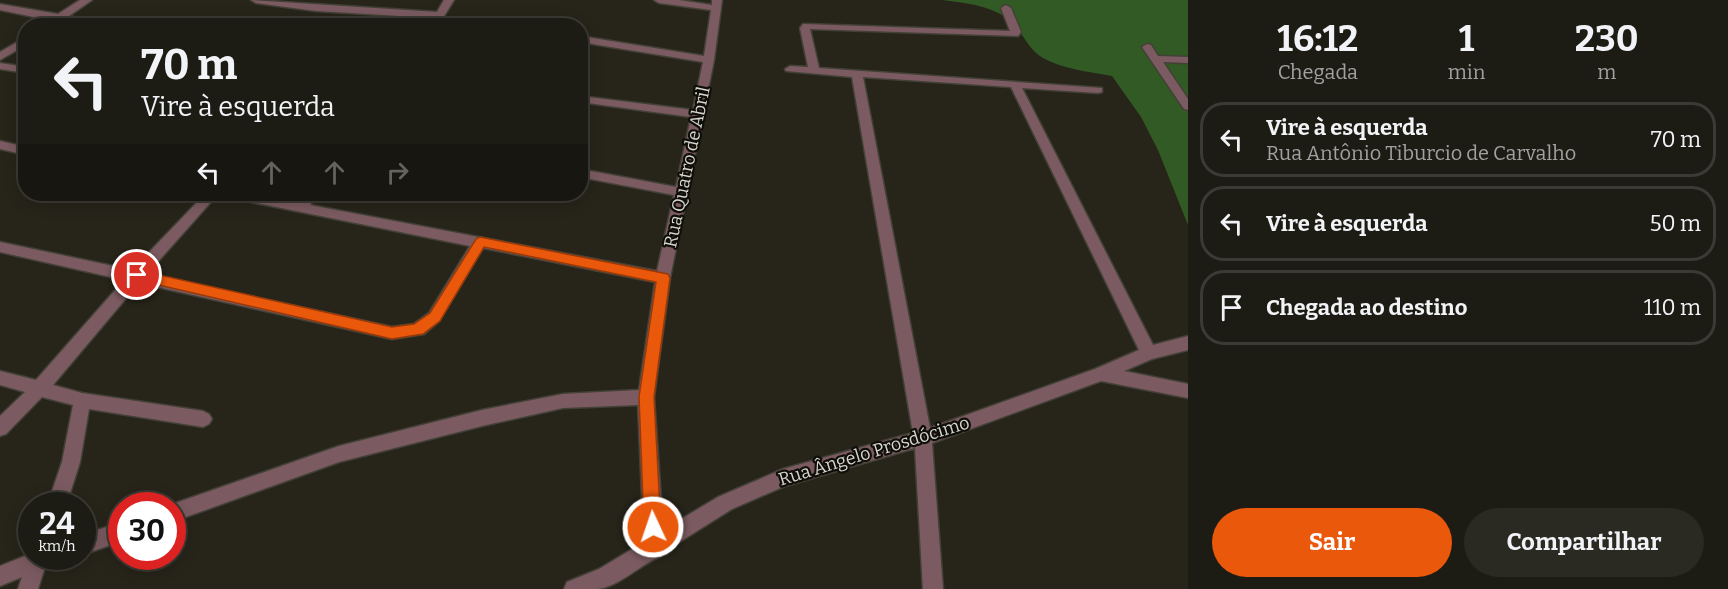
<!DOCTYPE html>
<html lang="pt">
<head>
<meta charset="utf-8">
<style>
  :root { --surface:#1d1c14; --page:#2a2922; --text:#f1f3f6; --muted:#a0a1a0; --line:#3b3a34; --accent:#ea580c }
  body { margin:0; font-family:Bitter,serif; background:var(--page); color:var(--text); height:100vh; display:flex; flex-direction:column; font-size:22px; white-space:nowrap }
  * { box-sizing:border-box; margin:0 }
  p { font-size:20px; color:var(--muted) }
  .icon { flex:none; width:33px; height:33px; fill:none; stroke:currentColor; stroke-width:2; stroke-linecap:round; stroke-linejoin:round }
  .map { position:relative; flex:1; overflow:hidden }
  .drawer { display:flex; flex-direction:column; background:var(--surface); width:540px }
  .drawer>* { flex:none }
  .banner { position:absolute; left:18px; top:18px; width:570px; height:183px; border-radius:24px; box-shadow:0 3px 15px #0003,0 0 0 2px var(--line); background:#1d1c14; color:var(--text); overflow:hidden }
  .speed { position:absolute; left:18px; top:492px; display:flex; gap:12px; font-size:30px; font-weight:700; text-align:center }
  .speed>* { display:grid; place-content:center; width:78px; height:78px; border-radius:50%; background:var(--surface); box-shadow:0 3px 15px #0003,0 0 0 2px var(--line); line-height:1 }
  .speed small { font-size:15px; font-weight:400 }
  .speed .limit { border:9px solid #d22; background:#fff; color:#111 }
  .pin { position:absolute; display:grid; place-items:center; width:51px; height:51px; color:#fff; margin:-26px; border:3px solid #fff; border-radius:50%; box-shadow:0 2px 6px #0007 }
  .me { position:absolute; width:66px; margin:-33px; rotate:357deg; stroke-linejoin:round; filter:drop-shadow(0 0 4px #0008) }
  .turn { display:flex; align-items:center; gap:21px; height:126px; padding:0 24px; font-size:27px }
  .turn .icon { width:78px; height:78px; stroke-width:2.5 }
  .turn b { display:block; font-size:42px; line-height:51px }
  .lanes { display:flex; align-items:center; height:57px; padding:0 24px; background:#0003; justify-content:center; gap:30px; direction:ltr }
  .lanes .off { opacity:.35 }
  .eta { display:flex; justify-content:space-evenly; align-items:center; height:102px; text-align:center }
  .eta b { font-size:36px; font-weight:700; line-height:42px }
  .primary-button { display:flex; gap:12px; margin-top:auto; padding:12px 24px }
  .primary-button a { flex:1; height:69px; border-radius:36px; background:var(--accent); color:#fff; font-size:24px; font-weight:700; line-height:69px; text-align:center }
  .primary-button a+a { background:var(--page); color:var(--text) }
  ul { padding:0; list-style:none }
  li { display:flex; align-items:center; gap:18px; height:75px; margin:0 12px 9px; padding:0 12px; border:3px solid var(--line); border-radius:24px }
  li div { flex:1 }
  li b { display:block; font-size:22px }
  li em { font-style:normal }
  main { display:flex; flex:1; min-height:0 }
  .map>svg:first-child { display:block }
  .forest { fill:#325a24 }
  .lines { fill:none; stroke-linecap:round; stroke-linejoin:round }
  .minor-casing { stroke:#434137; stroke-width:3 }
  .path { stroke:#69675d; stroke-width:3; stroke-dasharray:1 3; stroke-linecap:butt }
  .minor { fill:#7b5b61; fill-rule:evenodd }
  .route { fill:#ea580c; stroke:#983908; stroke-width:1.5 }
  .labels { text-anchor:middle; stroke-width:4.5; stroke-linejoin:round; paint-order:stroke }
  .street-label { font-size:18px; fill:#d6d5ce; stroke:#0f0e09 }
</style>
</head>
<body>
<main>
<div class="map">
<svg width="1188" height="589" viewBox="0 0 1188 589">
  <rect width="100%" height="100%" fill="#27251a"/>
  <path class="forest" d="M942 0H1188V225L1158 150 1141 117 1112 76C1090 72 1063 69 1043 58 1028 49 1024 35 1013 23 995 6 966 3 942 0Z"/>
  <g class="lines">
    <defs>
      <path id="minor" d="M80 0H92L69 16 113 26 58 22 0 10V4L58 14Z
        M251 0 437 12 444 0H454L438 26H428L433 18 316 11 256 3Z
        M654 0H679L712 5V0H722L714 60 670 278 654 397 663 530 718 497 783 469 913 433 852 77 786 71 785 69 790 66 808 67 800 28 803 24 1010 31 1001 8 1006 5 1011 8 1021 32 1018 36 810 29 819 68 1102 88V92L1098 93 1022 88 1153 345 1188 336V350L1152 359 1124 371 1188 384V398L1101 381 932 443 943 589H923L915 448 785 486 732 509 662 553 661 556C641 564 620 586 598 589 587 589 575 589 564 589L567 582 599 569 644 542 638 405 563 408 482 426 339 462 172 522V506H167L339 446 482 410 563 394 639 390 655 282 483 248 439 321 424 334 392 339 139 283 53 385 82 393 203 411 209 414 212 419 209 424 203 427 89 409 80 462 66 506H47L62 462 73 405 42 397 6 434 0 436V416L25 392 0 385V371L36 380 124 280 0 252V242L132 270 205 194H218L147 274 392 327 414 324 429 313 470 246 231 198 226 197 225 194H252L298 202 304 194H317L310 205 657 271 674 195 580 177V169L676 187 691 117 580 102V96L693 110 703 62 580 42V36L704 56 711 10 659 3ZM863 77 1011 87 1139 350 1095 369 930 428Z
        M26 37V45L0 60V52Z
        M1147 44 1151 45 1158 56 1188 57V63L1163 62 1188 99V110L1184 109 1142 47Z
        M0 63 26 67V73L0 69Z
        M0 141 26 147V155L0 149Z
        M122 522V541L82 555V535Z
        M32 550V556H59L56 563 45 567 38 589H18L22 577 0 586V566L30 554Z"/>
    </defs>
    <use href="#minor" class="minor-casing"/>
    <path class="path" d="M455 22H481L489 26"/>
    <use href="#minor" class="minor"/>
  </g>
  <path class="route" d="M480 237 668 274 670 278 654 397 661 527 659 533 653 536 646 533 644 527 639 397 656 282 484 247 440 321 423 334 392 339 137 280 131 275 137 270 392 327 414 324 430 313 476 239Z"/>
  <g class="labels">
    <g class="street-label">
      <text transform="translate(687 167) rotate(-78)" y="6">Rua Quatro de Abril</text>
      <text transform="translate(874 451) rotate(-17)" y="6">Rua Ângelo Prosdócimo</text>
    </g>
  </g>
</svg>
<div class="speed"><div>24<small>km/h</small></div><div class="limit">30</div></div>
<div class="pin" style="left:137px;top:275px;background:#d93025"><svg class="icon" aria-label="arrive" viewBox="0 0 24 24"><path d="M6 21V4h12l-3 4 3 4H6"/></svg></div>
<svg class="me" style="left:653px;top:527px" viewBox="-20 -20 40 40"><circle r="17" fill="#ea580c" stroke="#fff" stroke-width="3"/><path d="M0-11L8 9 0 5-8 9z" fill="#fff"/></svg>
<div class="banner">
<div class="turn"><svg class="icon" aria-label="left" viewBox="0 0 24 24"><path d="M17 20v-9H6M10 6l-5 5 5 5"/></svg><div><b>70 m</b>Vire à esquerda</div></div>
<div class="lanes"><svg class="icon" aria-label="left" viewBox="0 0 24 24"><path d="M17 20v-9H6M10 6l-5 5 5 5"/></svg><svg class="icon off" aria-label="ahead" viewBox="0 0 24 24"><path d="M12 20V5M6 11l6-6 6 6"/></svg><svg class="icon off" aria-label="ahead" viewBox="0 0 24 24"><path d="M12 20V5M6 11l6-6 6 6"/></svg><svg class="icon off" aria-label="right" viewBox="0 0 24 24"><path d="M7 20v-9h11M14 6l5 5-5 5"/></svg></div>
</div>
</div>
<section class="drawer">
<div class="eta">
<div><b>16:12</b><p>Chegada</p></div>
<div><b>1</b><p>min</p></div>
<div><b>230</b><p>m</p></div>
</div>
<ul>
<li><svg class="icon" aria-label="left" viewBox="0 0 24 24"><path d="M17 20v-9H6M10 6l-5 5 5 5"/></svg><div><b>Vire à esquerda</b><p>Rua Antônio Tiburcio de Carvalho</p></div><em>70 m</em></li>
<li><svg class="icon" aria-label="left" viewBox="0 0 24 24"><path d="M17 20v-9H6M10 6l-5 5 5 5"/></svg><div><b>Vire à esquerda</b></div><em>50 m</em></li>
<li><svg class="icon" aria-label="arrive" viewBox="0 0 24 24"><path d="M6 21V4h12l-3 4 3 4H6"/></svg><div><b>Chegada ao destino</b></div><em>110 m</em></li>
</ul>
<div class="primary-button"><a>Sair</a><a>Compartilhar</a></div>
</section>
</main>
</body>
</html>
